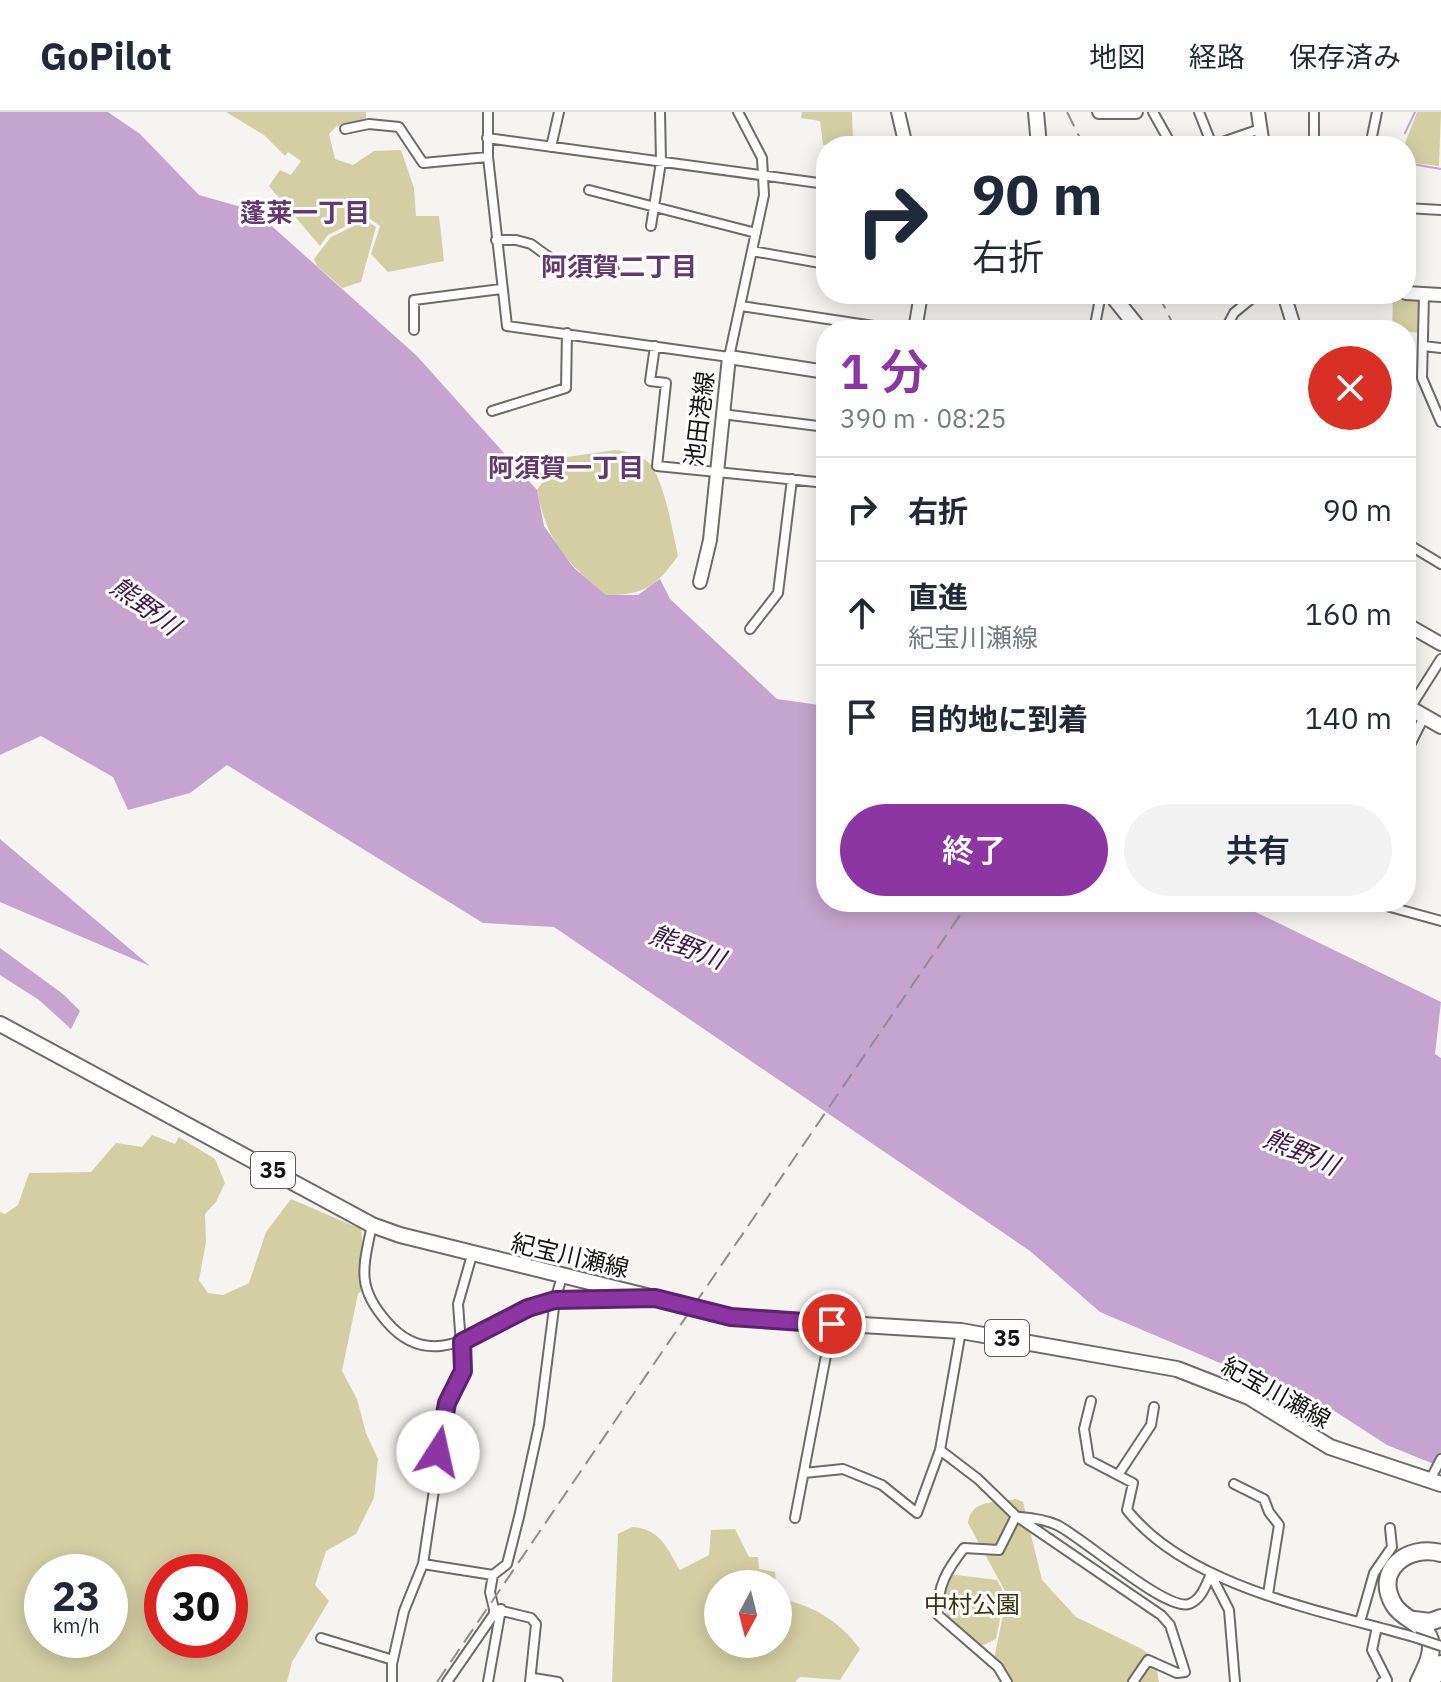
<!DOCTYPE html>
<html lang="ja">
<head>
<meta charset="utf-8">
<style>
  :root { --surface:#fff; --page:#f2f2f3; --text:#1f2937; --muted:#747a83; --line:#e0e1e3; --accent:#8c36a3 }
  body { margin:0; font-family:"IBM Plex Sans","Noto Sans JP",sans-serif; background:var(--page); color:var(--text); height:100vh; display:flex; flex-direction:column; font-size:30px; white-space:nowrap }
  * { box-sizing:border-box; margin:0 }
  p { font-size:26px; color:var(--muted) }
  .icon { flex:none; width:44px; height:44px; fill:none; stroke:currentColor; stroke-width:2; stroke-linecap:round; stroke-linejoin:round }
  .map { position:relative; flex:1; overflow:hidden }
  .details { position:absolute; left:816px; top:208px; width:600px; height:592px; display:flex; flex-direction:column; background:var(--surface); border-radius:32px; box-shadow:0 4px 20px #0003 }
  .details>* { flex:none }
  .guide { position:absolute; left:816px; top:24px; width:600px; height:168px; border-radius:32px; box-shadow:0 4px 20px #0003; background:#fff; color:var(--text); overflow:hidden }
  .needle { width:52px; rotate:187deg }
  .buttons { position:absolute; left:704px; top:1458px; display:grid; gap:16px }
  .buttons a { display:grid; place-items:center; width:88px; height:88px; border-radius:50%; background:var(--surface); box-shadow:0 4px 20px #0003; font-size:40px }
  .speed { position:absolute; left:24px; top:1442px; display:flex; gap:16px; font-size:40px; font-weight:700; text-align:center }
  .speed>* { display:grid; place-content:center; width:104px; height:104px; border-radius:50%; background:var(--surface); box-shadow:0 4px 20px #0003; line-height:1 }
  .speed small { font-size:20px; font-weight:400 }
  .speed .limit { border:12px solid #d22; background:#fff; color:#111 }
  .pin { position:absolute; display:grid; place-items:center; width:68px; height:68px; color:#fff; margin:-34px; border:4px solid #fff; border-radius:50%; box-shadow:0 2px 8px #0007 }
  .me { position:absolute; width:88px; margin:-44px; rotate:10deg; stroke-linejoin:round; filter:drop-shadow(0 0 6px #0008) }
  .turn { display:flex; align-items:center; gap:28px; height:168px; padding:0 24px; font-size:36px }
  .turn .icon { width:104px; height:104px; stroke-width:2.5 }
  .turn b { display:block; font-size:56px; line-height:68px }
  .round { display:grid; place-items:center; flex:none; width:84px; height:84px; border-radius:42px; background:var(--page) }
  .summary { display:flex; align-items:center; justify-content:space-between; height:136px; padding:0 24px }
  h1 { font-size:48px; font-weight:600; line-height:60px; color:var(--accent) }
  .button { display:flex; gap:16px; margin-top:auto; padding:16px 24px }
  .button a { flex:1; height:92px; border-radius:48px; background:var(--accent); color:#fff; font-size:32px; font-weight:600; line-height:92px; text-align:center }
  .button a+a { background:var(--page); color:var(--text) }
  ul { padding:0; list-style:none }
  li { display:flex; align-items:center; gap:24px; height:104px; padding:0 24px; border-top:2px solid var(--line) }
  li div { flex:1 }
  li b { display:block; font-size:30px }
  li em { font-style:normal }
  header { display:flex; align-items:center; gap:48px; box-sizing:border-box; height:112px; padding:0 40px; background:var(--surface); border-bottom:2px solid var(--line) }
  header strong { font-size:38px }
  nav { display:flex; gap:44px; margin-inline-start:auto; font-size:28px }
  .map>svg:first-child { display:block }
  .green { fill:#d4cfa3; fill-rule:evenodd }
  .water { fill:#c5a5cf }
  .lines { fill:none; stroke-linecap:round; stroke-linejoin:round }
  .stream { stroke:#c5a5cf; stroke-width:2 }
  .street-casing { stroke:#6b6b67; stroke-width:12 }
  .secondary-casing { stroke:#6b6b67; stroke-width:16 }
  .primary-casing { stroke:#6b6b67; stroke-width:18 }
  .highway-casing { stroke:#6b6b67; stroke-width:20 }
  .street { stroke:#fff; stroke-width:8 }
  .secondary { stroke:#fff; stroke-width:12 }
  .primary { stroke:#fff; stroke-width:14 }
  .highway { stroke:#fff; stroke-width:16 }
  .rail { stroke:#8e8e8b; stroke-width:2; stroke-dasharray:16 8; stroke-linecap:butt }
  .street-bridge-casing { stroke:#6b6b67; stroke-width:12; stroke-linecap:butt }
  .street-bridge { stroke:#fff; stroke-width:8 }
  .route-casing { stroke:#5b236a; stroke-width:20 }
  .route { stroke:#8c36a3; stroke-width:14 }
  .labels { text-anchor:middle; stroke-width:6; stroke-linejoin:round; paint-order:stroke }
  .shield { fill:#fff; stroke:#5a5a5a; stroke-width:2 }
  .shield-label { font-size:22px; font-weight:bold; fill:#141413 }
  .street-label { font-size:24px; fill:#141413; stroke:#fff }
  .park-label { font-size:24px; fill:#3a350b; stroke:#fff }
  .neighbourhood-label { font-size:26px; font-weight:bold; fill:#62386e; stroke:#fff }
  .water-label { font-size:26px; font-style:italic; fill:#40174b; stroke:#fff }
</style>
</head>
<body>
<header>
<strong>GoPilot</strong>
<nav><a>地図</a><a>経路</a><a>保存済み</a></nav>
</header>
<div class="map">
<svg width="1441" height="1570" viewBox="0 0 1441 1570">
  <rect width="100%" height="100%" fill="#f5f4f0"/>
  <path class="green" d="M226 0H366V9L337 14 329 22 335 47 353 53 374 39 401 38 414 76 416 104H439L444 149 388 160 371 142 380 114 366 104 328 123 320 134 269 74 280 58 291 63 301 49 288 40 285 44 264 23Z
    M802 0H852L853 31 823 33 820 9 801 6Z
    M1417 0H1441L1439 54 1406 50 1404 34Z
    M366 108 376 115 361 170 342 176 317 154 314 147 331 125Z
    M1393 182 1422 184 1421 221 1392 218Z
    M615 338C626 339 643 344 650 352 665 371 673 421 678 444 655 476 644 483 605 483 566 449 547 430 537 378L560 346Z
    M152 1023 175 1032 179 1025 215 1047 225 1071 216 1090 205 1102 206 1130 199 1168 208 1181 223 1183 249 1171 266 1120 291 1087 361 1117 367 1173 358 1182 342 1259 357 1287 366 1321 378 1347 374 1386 356 1422 326 1439 315 1473 329 1489 292 1550 287 1570H0V1100L5 1102 18 1093 29 1061 91 1060 116 1031 142 1035ZM42 1460H110V1528H42ZM162 1460H230V1528H162Z
    M1016 1387 1023 1390 1042 1468 1076 1505 1142 1537 1155 1548 1159 1570H1000L993 1552 1007 1483 968 1411C971 1387 995 1391 1016 1387Z
    M632 1415C661 1417 666 1435 680 1458L709 1443 711 1418 735 1417 749 1445H758L759 1457 775 1460 776 1472H718V1532H778V1486C812 1493 840 1509 860 1537L840 1568 800 1565 795 1570H612L618 1422Z
    M949 1462 997 1468 1005 1483 996 1527 979 1535C958 1516 926 1492 949 1462Z"/>
  <path class="water" d="M0 0H108L140 22 199 83 255 99 417 244 537 378 544 414 573 455 606 483H638L660 467 670 487 777 587 826 594V790H1235L1441 890 1435 942 1441 946V1355L1387 1333 1336 1300 1100 1200 1030 1139 554 815 483 811 227 653 190 681 128 698 113 665 41 624 0 643Z
    M0 727 150 854 0 790Z
    M0 836 63 882 80 899 71 917 39 888 0 863Z"/>
  <g class="lines">
    <path class="stream" d="M1405 21 1415 0
      M1406 51 1441 57"/>
    <defs>
      <path id="street" d="M488 0V45L507 214 729 245 764 83 762 46 738 0
        M1153 0 1172 34
        M1199 0 1212 33
        M1314 0V34
        M345 17 369 12 399 15 423 51 488 45
        M487 26 826 72
        M1211 34 1260 17
        M1370 34 1377 0
        M551 35 559 0
        M589 78 756 121
        M1406 96 1441 98
        M651 114 661 50 660 0
        M496 128H516L531 132 553 148 614 158
        M752 139 826 152
        M1424 182 1422 266 1441 310
        M741 194 900 218
        M915 216 931 218
        M414 218V188L501 177
        M1094 218 1101 182
        M1225 218 1234 201 1257 182
        M655 234 650 269 666 271 657 354 826 371
        M1423 234 1441 236
        M492 299 566 276 567 221
        M722 302 826 315
        M1406 431 1441 452
        M750 517 778 481 792 367
        M1410 596 1441 547
        M1406 641 1424 605
        M1372 790 1441 809
        M372 1113C363 1156 356 1175 387 1210 439 1271 497 1199 554 1189 580 1184 608 1187 634 1186
        M961 1219 940 1338 978 1367 1016 1404 1161 1503 1170 1513 1185 1560 1177 1561 1148 1548 1133 1570
        M1091 1289 1084 1317 1089 1348 1133 1371 1127 1398C1188 1475 1323 1499 1414 1525
        M804 1361 843 1357 882 1373 917 1401 940 1338
        M1118 1363 1151 1313 1154 1295
        M1431 1366 1441 1347
        M1234 1372 1264 1387 1269 1400 1279 1413 1268 1482
        M1020 1405C1032 1406 1046 1408 1057 1413 1081 1424 1165 1499 1189 1492 1201 1488 1206 1473 1211 1462
        M795 1406 832 1212
        M423 1452 493 1463
        M1211 1463 1229 1498 1235 1570
        M1360 1510 1374 1461 1392 1435 1390 1416
        M1377 1515 1372 1538 1387 1568 1382 1570
        M321 1526 393 1548
        M533 1566 558 1570
        M392 1570V1552L404 1499 423 1452 447 1291 463 1259 458 1192 472 1143
        M447 1570 494 1502V1497
        M488 1570 501 1497
        M530 1570 536 1512 531 1506 494 1497 490 1480 493 1463 507 1452 519 1405 539 1313 555 1188 562 1165
        M1007 1570 998 1555 938 1503C937 1474 947 1458 964 1436L999 1438 1016 1404"/>
      <path id="secondary" d="M898 0 906 34
        M1099 0H1136
        M1258 0 1263 34
        M1406 181 1441 183
        M1284 182 1295 218
        M915 218 921 182
        M700 470 710 428 729 245 826 260
        M1406 512 1441 532"/>
      <path id="primary" d="M1036 0 1039 34
        M1111 182 1140 218
        M1406 594 1441 614
        M0 912 372 1113 400 1123 731 1205 961 1219 1177 1257 1249 1285 1330 1335 1441 1372"/>
      <path id="highway" d="M1414 1508 1430 1510 1441 1506
        M1419 1570C1425 1557 1434 1542 1430 1528 1424 1510 1403 1508 1394 1493 1373 1458 1408 1432 1441 1441
        M1431 1570 1441 1552"/>
    </defs>
    <use href="#street" class="street-casing"/>
    <use href="#secondary" class="secondary-casing"/>
    <use href="#primary" class="primary-casing"/>
    <use href="#highway" class="highway-casing"/>
    <use href="#street" class="street"/>
    <use href="#secondary" class="secondary"/>
    <use href="#primary" class="primary"/>
    <use href="#highway" class="highway"/>
    <path class="rail" d="M1067 0 1084 34
      M1158 182 1176 218
      M437 1570 969 790"/>
    <defs>
      <path id="street-bridge" d="M1414 1525 1441 1534"/>
    </defs>
    <use href="#street-bridge" class="street-bridge-casing"/>
    <use href="#street-bridge" class="street-bridge"/>
  </g>
  <g class="lines">
    <defs>
      <path id="route" d="M438 1340 447 1291 463 1259 462 1230 528 1196 555 1188 655 1186 731 1205 832 1212"/>
    </defs>
    <use href="#route" class="route-casing"/>
    <use href="#route" class="route"/>
  </g>
  <g class="labels">
    <g class="shield">
      <rect x="251" y="1040" width="44" height="36" rx="6"/>
      <rect x="985" y="1208" width="44" height="36" rx="6"/>
    </g>
    <g class="shield-label">
      <text x="273" y="1066">35</text>
      <text x="1007" y="1234">35</text>
    </g>
    <g class="street-label">
      <text transform="translate(700 307) rotate(-83)" y="8">池田港線</text>
      <text transform="translate(570 1144) rotate(13)" y="8">紀宝川瀬線</text>
      <text transform="translate(1276 1281) rotate(29)" y="8">紀宝川瀬線</text>
    </g>
    <g class="park-label">
      <text x="972" y="1501">中村公園</text>
    </g>
    <g class="neighbourhood-label">
      <text x="305" y="110">蓬莱一丁目</text>
      <text x="619" y="164">阿須賀二丁目</text>
      <text x="566" y="365">阿須賀一丁目</text>
    </g>
    <g class="water-label">
      <text transform="translate(145 494) rotate(36)" y="9">熊野川</text>
      <text transform="translate(687 835) rotate(21)" y="9">熊野川</text>
      <text transform="translate(1301 1040) rotate(23)" y="9">熊野川</text>
    </g>
  </g>
</svg>
<div class="buttons">
<a><svg class="needle" viewBox="-14 -14 28 28"><path d="M0-13l5 13h-10z" fill="#e53935"/><path d="M0 13l5-13h-10z" fill="#747a83"/></svg></a>
</div>
<div class="speed"><div>23<small>km/h</small></div><div class="limit">30</div></div>
<div class="pin" style="left:832px;top:1212px;background:#d93025"><svg class="icon" aria-label="arrive" viewBox="0 0 24 24"><path d="M6 21V4h12l-3 4 3 4H6"/></svg></div>
<svg class="me" style="left:438px;top:1340px" viewBox="-20 -20 40 40"><circle r="19" fill="#fff"/><path d="M0-13L10 11 0 6-10 11z" fill="#8c36a3"/></svg>
<div class="guide">
<div class="turn"><svg class="icon" aria-label="right" viewBox="0 0 24 24"><path d="M7 20v-9h11M14 6l5 5-5 5"/></svg><div><b>90 m</b>右折</div></div>
</div>
<section class="details">
<div class="summary"><div><h1>1 分</h1><p>390 m · 08:25</p></div><a class="round" style="background:#d93025;color:#fff"><svg class="icon" aria-label="close" viewBox="0 0 24 24"><path d="M6 6l12 12M18 6L6 18"/></svg></a></div>
<ul>
<li><svg class="icon" aria-label="right" viewBox="0 0 24 24"><path d="M7 20v-9h11M14 6l5 5-5 5"/></svg><div><b>右折</b></div><em>90 m</em></li>
<li><svg class="icon" aria-label="ahead" viewBox="0 0 24 24"><path d="M12 20V5M6 11l6-6 6 6"/></svg><div><b>直進</b><p>紀宝川瀬線</p></div><em>160 m</em></li>
<li><svg class="icon" aria-label="arrive" viewBox="0 0 24 24"><path d="M6 21V4h12l-3 4 3 4H6"/></svg><div><b>目的地に到着</b></div><em>140 m</em></li>
</ul>
<div class="button"><a>終了</a><a>共有</a></div>
</section>
</div>
</body>
</html>
